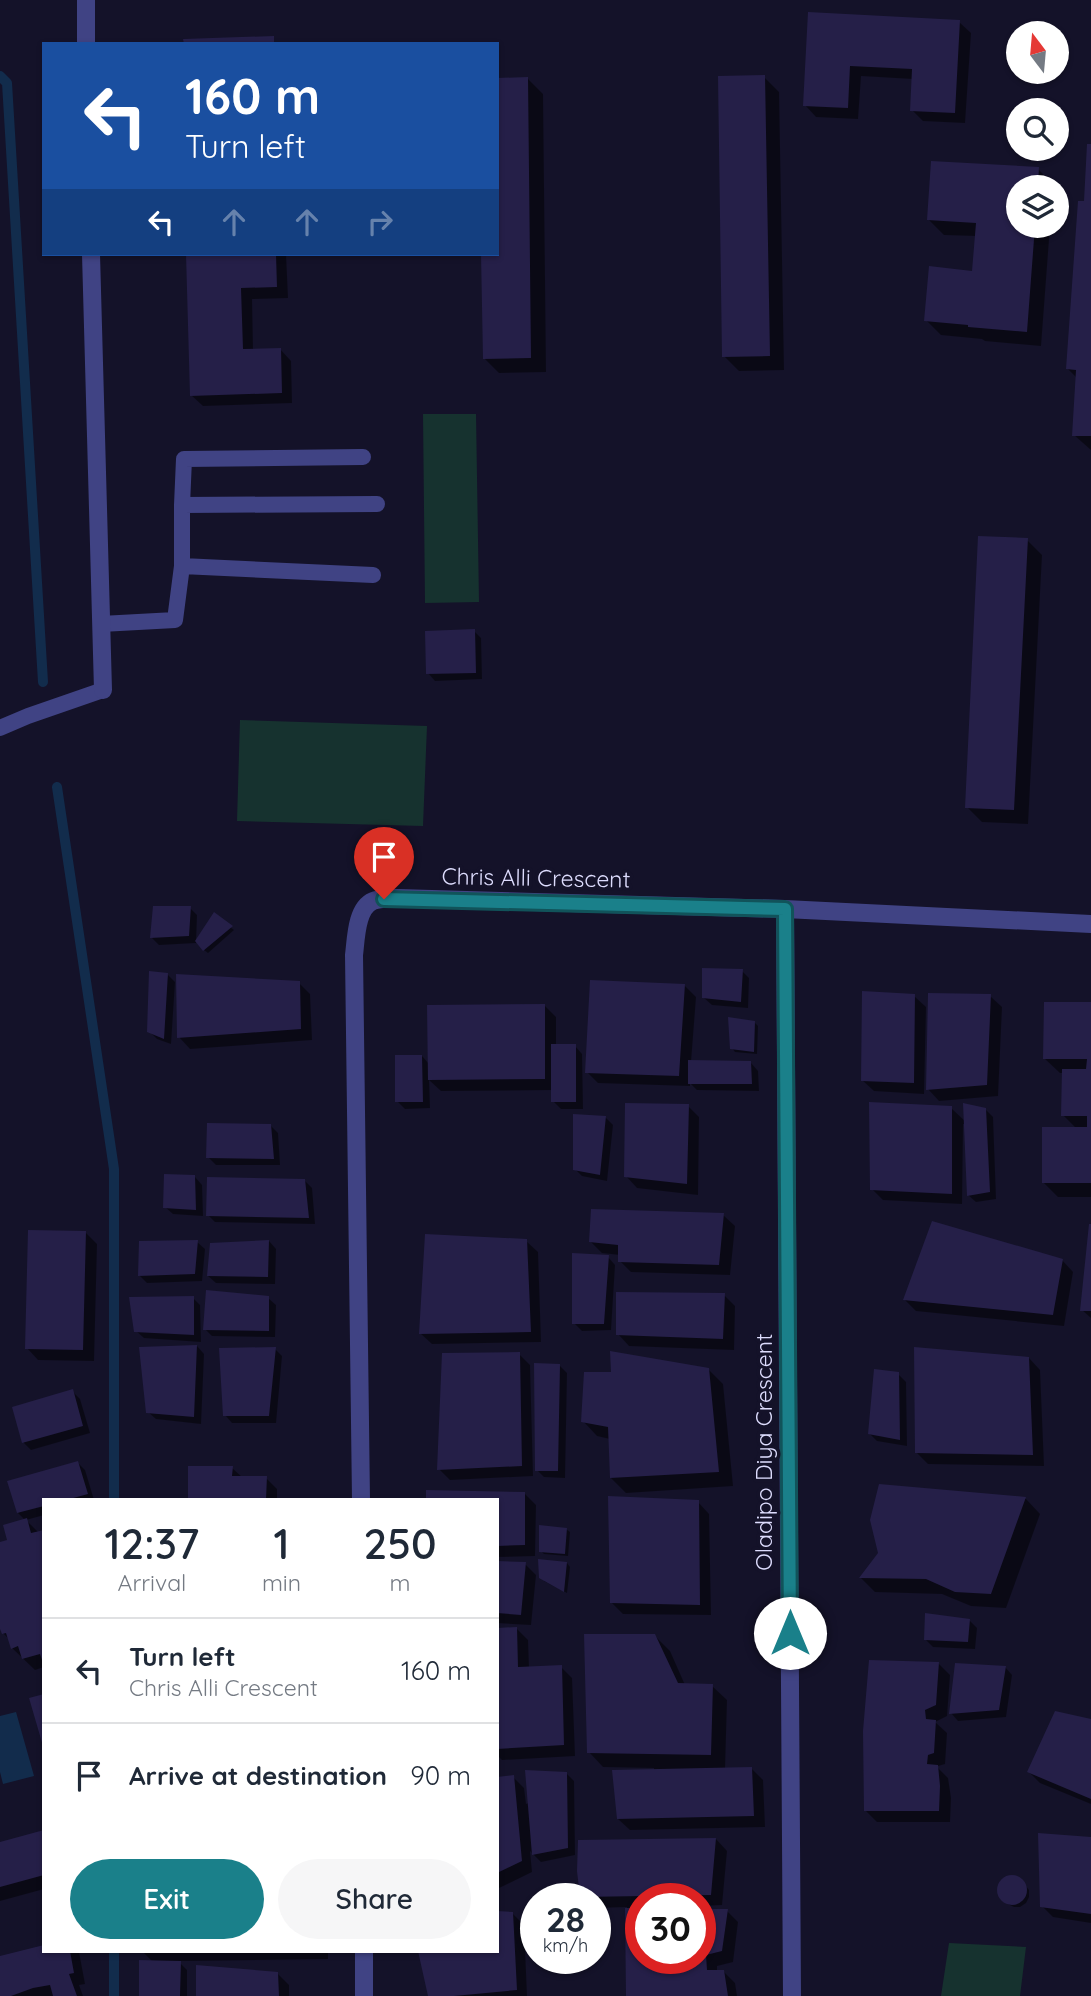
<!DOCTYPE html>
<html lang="en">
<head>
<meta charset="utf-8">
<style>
  :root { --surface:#fff; --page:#f6f6f7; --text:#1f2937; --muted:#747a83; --line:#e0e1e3; --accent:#1a808a }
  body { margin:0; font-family:Quicksand,sans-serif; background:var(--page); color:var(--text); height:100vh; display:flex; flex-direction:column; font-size:26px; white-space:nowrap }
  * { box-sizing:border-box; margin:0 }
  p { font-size:23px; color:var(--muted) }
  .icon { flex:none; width:38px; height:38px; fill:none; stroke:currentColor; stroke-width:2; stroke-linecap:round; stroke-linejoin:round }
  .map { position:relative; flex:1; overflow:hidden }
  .panel { position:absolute; left:42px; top:1498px; width:457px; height:455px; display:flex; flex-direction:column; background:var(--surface); border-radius:0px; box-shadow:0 2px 5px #0004 }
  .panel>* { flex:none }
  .banner { position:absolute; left:42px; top:42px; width:457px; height:214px; border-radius:0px; box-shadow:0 2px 5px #0004; background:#1a4fa0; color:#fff; overflow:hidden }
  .needle { width:46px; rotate:344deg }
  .controls { position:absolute; left:1006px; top:21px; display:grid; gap:14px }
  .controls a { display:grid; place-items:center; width:63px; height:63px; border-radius:50%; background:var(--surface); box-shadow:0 2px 5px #0004; font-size:35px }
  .speed { position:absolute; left:520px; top:1883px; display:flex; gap:14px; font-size:35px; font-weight:700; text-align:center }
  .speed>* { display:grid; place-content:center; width:91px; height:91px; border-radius:50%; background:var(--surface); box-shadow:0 2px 5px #0004; line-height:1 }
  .speed small { font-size:18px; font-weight:400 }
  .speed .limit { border:10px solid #d22; background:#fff; color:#111 }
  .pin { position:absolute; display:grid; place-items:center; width:60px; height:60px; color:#fff; margin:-72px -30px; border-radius:50% 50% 50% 0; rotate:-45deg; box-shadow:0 0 7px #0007 }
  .pin .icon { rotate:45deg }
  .me { position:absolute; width:77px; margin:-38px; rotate:0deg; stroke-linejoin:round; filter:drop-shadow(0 0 5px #0008) }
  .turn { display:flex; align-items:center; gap:24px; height:147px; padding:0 28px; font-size:32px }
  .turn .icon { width:91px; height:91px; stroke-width:2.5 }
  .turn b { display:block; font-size:49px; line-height:60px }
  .lanes { display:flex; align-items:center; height:66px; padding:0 28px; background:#0003; justify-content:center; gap:35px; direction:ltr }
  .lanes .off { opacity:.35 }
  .eta { display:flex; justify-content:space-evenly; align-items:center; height:119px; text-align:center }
  .eta b { font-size:42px; font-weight:600; line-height:49px }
  .button { display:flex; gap:14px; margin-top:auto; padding:14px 28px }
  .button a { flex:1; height:80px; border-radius:42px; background:var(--accent); color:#fff; font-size:28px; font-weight:600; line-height:80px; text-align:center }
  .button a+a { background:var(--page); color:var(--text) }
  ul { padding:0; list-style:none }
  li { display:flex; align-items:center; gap:21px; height:105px; padding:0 28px; border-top:2px solid var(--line) }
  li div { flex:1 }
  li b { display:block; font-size:26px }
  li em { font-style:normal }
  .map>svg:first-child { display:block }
  .green { fill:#16322f }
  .water { fill:#122c4c }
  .shadow { fill:#0007 }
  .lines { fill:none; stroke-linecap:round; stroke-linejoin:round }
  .stream { stroke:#122c4c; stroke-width:10 }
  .building { fill:#251f48 }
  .lane { stroke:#404384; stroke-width:16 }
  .street { stroke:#404384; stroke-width:18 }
  .route-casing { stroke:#11535a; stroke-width:18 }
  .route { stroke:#1a808a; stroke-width:12 }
  .labels { text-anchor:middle; stroke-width:7; stroke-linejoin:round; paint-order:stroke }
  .street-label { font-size:23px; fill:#dddcfd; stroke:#141229 }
</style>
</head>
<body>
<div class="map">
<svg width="1091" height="1996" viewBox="0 0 1091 1996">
  <rect width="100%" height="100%" fill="#141229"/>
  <path class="green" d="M423 414H476L479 602 425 603Z
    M240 720 427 726 423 826 237 821Z
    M949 1943 1026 1947 1020 1996H941Z"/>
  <path class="water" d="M16 1712 34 1776 3 1784 0 1772V1716Z"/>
  <path class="shadow" d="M810 14 959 22 971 33 965 123 923 121 912 110 913 79 861 76 858 119 816 117 805 105Z
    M764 77 779 92 784 370 739 371 724 356Z
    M528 79 543 94 546 372 499 373 484 358 483 254H497V80Z
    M1091 146V450L1074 435 1077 378 1068 369Z
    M1038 169 1053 184V187H1018V226H1050L1041 346 985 341 982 339 941 335 926 320 974 273 977 236 944 235 929 220Z
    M187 254H286L288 298 252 299 253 350 280 349 291 361 292 403 203 406 191 395Z
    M1027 540 1042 555 1028 824 982 822 967 807Z
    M474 631 481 638 482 679 435 681 428 673Z
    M190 908 197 915 196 943 159 945 152 938Z
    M214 915 234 930 208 953 204 950Z
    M742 971 749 978 748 1008 712 1005 704 998Z
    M168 975 175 982 171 1044 157 1039 149 1031Z
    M299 983 310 994 312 1040 190 1049 179 1037Z
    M684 985 696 997 691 1062 751 1063 758 1071 759 1091 697 1090 690 1083V1086L598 1083 587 1072Z
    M914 996 926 1007 924 1094 874 1091 862 1080Z
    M990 996 1002 1007 998 1096 939 1101 928 1089Z
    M1091 1004V1197H1058L1043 1182 1077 1129 1063 1115 1064 1073H1060L1045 1059Z
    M545 1006 556 1017V1046H575L582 1054 583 1109H561L553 1101V1090L441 1091 429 1080 430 1108 405 1109 397 1101 422 1056 429 1064Z
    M754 1022 758 1026 757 1054 735 1052 732 1048Z
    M688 1106 699 1117 698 1195 637 1188 626 1176Z
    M951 1108 966 1122 985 1109 993 1117 996 1199 976 1202 968 1195 966 1124H963L962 1204 883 1200 872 1189Z
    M605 1117 613 1125 607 1181 582 1176 575 1169Z
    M271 1126 278 1133 280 1165H216L208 1157Z
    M195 1177 202 1185 203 1216 173 1214 165 1207Z
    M304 1180 312 1188 315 1224 215 1222 208 1215Z
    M723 1215 735 1226 730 1275 631 1272 620 1261V1255L602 1253 591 1242Z
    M1091 1223V1318L1082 1310Z
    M86 1233 97 1244 94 1361 38 1360 27 1348Z
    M269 1241 276 1249 275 1284 216 1283 208 1276Z
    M526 1241 538 1252 541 1342 432 1344 420 1333Z
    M197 1242 205 1249 202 1281 147 1283 139 1275Z
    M608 1257 615 1265 611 1330 582 1331 574 1323Z
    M1062 1260 1073 1272 1064 1326 916 1311 905 1300Z
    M724 1295 735 1306 734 1350 629 1346 618 1334Z
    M193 1298 200 1305 201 1342 144 1338 136 1331Z
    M268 1298 276 1305 275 1337 212 1336 205 1329Z
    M197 1346 204 1354 201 1424 156 1419 148 1412Z
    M275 1349 282 1356 276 1423H232L225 1415Z
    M519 1354 530 1365 533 1476 450 1480 439 1469Z
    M1029 1358 1040 1370 1044 1466 928 1464 917 1453Z
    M560 1366 567 1373 565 1478 544 1477 537 1470Z
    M708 1369 723 1384 733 1486 626 1493 611 1478 610 1439 597 1436 583 1421Z
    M898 1374 906 1382 907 1446 877 1441 870 1434Z
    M72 1391 80 1399 90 1433 31 1450 24 1443 14 1408Z
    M78 1463 85 1470 94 1500H44V1515L26 1520 38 1532 44 1531V1667L35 1670 12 1648 10 1640 3 1633 0 1622V1544L9 1541 26 1521 18 1513Z
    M232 1468 242 1477 266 1478 277 1489V1500H190Z
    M881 1486 1026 1499 1040 1514 1006 1608 971 1606 942 1594 875 1592 861 1578 880 1554Z
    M525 1494 536 1505 535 1556 497 1557V1500Z
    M698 1502 709 1514 711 1615 623 1614 611 1602Z
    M566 1529 570 1532 568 1556 544 1554 541 1551Z
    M497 1563 525 1564 536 1575 531 1625 497 1623Z
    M567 1563 570 1567 567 1593 544 1581Z
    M969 1620 977 1628 975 1649 933 1647 925 1639Z
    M517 1629 528 1640 529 1668 561 1667 572 1678 575 1756 502 1760 497 1755V1630Z
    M655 1636 670 1651 685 1685 712 1686 727 1700 725 1769 751 1768 763 1780 765 1827 630 1830 618 1819 654 1771V1768L603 1767 589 1752Z
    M938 1663 950 1675 947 1716 935 1722 947 1733 945 1764 938 1766V1768L948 1778 951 1798 950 1822H877L866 1811Z
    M1005 1667 1012 1675 1006 1717 958 1721 951 1713Z
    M1091 1721V1804L1040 1783 1029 1772Z
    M567 1774 574 1781 575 1855 541 1862 530 1851 532 1872 497 1889V1779L513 1777 524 1788 526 1804 529 1803Z
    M44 1832V1889L0 1901V1844Z
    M716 1839 727 1851 722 1905 700 1906V1899H640V1958H700V1911H727L738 1922 733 1962 717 1966V1972H724L735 1983 737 1996H628L627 1907 595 1908V1899H584L582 1896Z
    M1091 1839V1923L1053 1917 1042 1906Z
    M1008 1878H1015L1022 1881 1029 1890V1897L1026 1903 1020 1907H1014L1008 1904 1000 1894 999 1887 1003 1881Z
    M497 1913 513 1914 524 1925 527 1996H429L497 1951Z
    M44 1951 79 1952 85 1984 79 1985 83 1996H0V1958Z
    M142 1951H328V1959L178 1961 187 1970V1996H141L153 1962Z
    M278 1974 289 1985V1996H198Z"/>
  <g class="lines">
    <path class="stream" d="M0 76 7 83 43 682
      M57 787 114 1169V1500
      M114 1996V1951"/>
  </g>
  <path class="building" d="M808 12 960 20 955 113 910 111 912 69 850 66 848 108 803 106Z
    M274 36V44H184L183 39Z
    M765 75 770 356 722 357 718 76Z
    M528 77 531 358 483 359 481 254H497V78Z
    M1087 144H1091V436H1072L1076 370 1066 369 1078 201H1084Z
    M931 161 1039 167 1038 187H1018V226H1035L1027 332 968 327V325L924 321 929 266 972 271 976 223 927 220Z
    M186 254H276L277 287 241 288 243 349 281 348 282 393 190 396Z
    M978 536 1028 538 1014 810 965 808Z
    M475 629 476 673 426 674 425 631Z
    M153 906H191L189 936 150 938Z
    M214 912 233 926 203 951 195 941Z
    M702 968 743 969 741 1002 702 998Z
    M149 971 168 973 164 1039 147 1032Z
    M176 974 300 981 301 1029 177 1038Z
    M590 980 685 984 679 1076 585 1073Z
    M862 991 915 994 914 1083 861 1081Z
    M928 993 991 994 987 1085 926 1090Z
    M1044 1002H1091V1183H1042V1127H1087V1116H1061L1062 1069H1086L1087 1059H1043Z
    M545 1004V1079L428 1080 427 1005Z
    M728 1017 755 1021 754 1052 730 1049Z
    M551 1044H576V1102H551Z
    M395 1055H422L423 1102H395Z
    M688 1060 751 1061 752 1084H688Z
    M869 1102 952 1106V1194L870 1190Z
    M625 1103 689 1104 687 1184 624 1177Z
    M963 1103 986 1108 990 1192 967 1196Z
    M573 1114 606 1116 600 1175 573 1170Z
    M207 1123 271 1124 274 1159 206 1158Z
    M164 1174 195 1175 196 1210 163 1208Z
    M207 1177 305 1179 309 1218 206 1216Z
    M591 1209 724 1213 719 1265 618 1262V1245L589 1242Z
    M932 1221 1063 1259 1053 1315 903 1300Z
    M1089 1224H1091V1311H1080Z
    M28 1230 86 1231 83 1350 25 1349Z
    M425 1234 527 1239 531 1332 419 1334Z
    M198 1240 195 1274 138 1276 139 1241Z
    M269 1240 268 1277 207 1276 210 1243Z
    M572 1253 609 1255 604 1324H572Z
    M206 1290 269 1296V1331L203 1330Z
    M616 1292 725 1293 723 1339 616 1335Z
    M194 1296V1335L134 1332 129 1297Z
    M197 1345 194 1417 146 1413 139 1347Z
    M276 1347 269 1416H223L219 1348Z
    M914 1347 1029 1357 1033 1455 915 1453Z
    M610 1351 709 1368 719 1472 610 1478 608 1427 581 1422 584 1372H611Z
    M520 1352 522 1466 437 1470 442 1353Z
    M534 1363 560 1364 558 1471H535Z
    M874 1369 899 1372 900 1440 868 1434Z
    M73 1389 83 1426 22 1443 12 1407Z
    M78 1461 88 1494 66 1500H44V1506L17 1513 7 1481Z
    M188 1466H233L232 1476H267L266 1500H188Z
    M879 1484 1026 1497 991 1594 955 1592 926 1579 859 1578 878 1553 870 1520Z
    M426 1490 525 1492V1545L497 1546V1500H426Z
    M608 1496 699 1500 700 1605 610 1603Z
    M27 1518 31 1533 44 1530 43 1663 40 1654 22 1659 18 1646 11 1649 6 1633 2 1634 0 1629V1542L7 1540 3 1525Z
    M539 1525 567 1528 565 1554 539 1552Z
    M538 1559 567 1562 564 1592 539 1578Z
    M497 1561 526 1562 521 1615 497 1613Z
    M925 1613 970 1619 968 1642 924 1640Z
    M517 1627 518 1667 562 1665 564 1745 497 1749V1628Z
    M584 1634H655L678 1683 713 1684 711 1755 587 1753Z
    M869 1660 939 1662 936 1705 925 1710 926 1719 936 1720 934 1753 928 1755 927 1764 938 1765 940 1786 939 1811H864L863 1731Z
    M955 1663 1006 1666 999 1710 949 1714Z
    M44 1694V1746H43L29 1698Z
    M1055 1711 1091 1719V1799L1027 1772Z
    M752 1767 754 1816 617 1819 612 1770Z
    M525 1770 567 1772 568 1848 532 1855Z
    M514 1775 522 1861 497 1873V1777Z
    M44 1830V1875L0 1887V1842Z
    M1038 1833 1091 1837V1914L1040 1907Z
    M716 1838 711 1895 580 1897 577 1871 578 1840Z
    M997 1890a15 15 0 1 1 30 0a15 15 0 1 1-30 0Z
    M625 1908H640V1958H700V1909H728L722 1951 706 1955 707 1970H724L728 1996H626Z
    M497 1911 513 1912 517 1990 454 1996H428L418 1951H497Z
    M44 1945V1951H70L74 1973 69 1974 77 1996H53L50 1985 33 1988 11 1996H0V1956Z
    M139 1960 181 1961 180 1996H139Z
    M196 1965 278 1972 279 1996H196Z"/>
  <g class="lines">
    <path class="lane" d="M182 505 184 459 363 457
      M182 566V505L377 504
      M101 624 175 620 182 566 373 575
      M0 728 28 716 103 690"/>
    <path class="street" d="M86 44V0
      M91 254 103 690
      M785 909 792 1996
      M361 1500 354 955C356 940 356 908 373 901 380 898 389 899 397 898L785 909 1091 924
      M364 1951V1996"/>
  </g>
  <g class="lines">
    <defs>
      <path id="route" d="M384 899 785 909 790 1633"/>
    </defs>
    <use href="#route" class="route-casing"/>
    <use href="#route" class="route"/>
  </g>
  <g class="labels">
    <g class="street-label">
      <text transform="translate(536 878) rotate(1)" y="8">Chris Alli Crescent</text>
      <text transform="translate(764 1452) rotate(-90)" y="8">Oladipo Diya Crescent</text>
    </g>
  </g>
</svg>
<div class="controls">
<a><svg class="needle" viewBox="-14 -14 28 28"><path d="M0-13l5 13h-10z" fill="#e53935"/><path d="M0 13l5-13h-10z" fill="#747a83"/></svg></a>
<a><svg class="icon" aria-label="search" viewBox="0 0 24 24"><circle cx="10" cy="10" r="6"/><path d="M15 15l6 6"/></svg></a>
<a><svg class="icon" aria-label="layers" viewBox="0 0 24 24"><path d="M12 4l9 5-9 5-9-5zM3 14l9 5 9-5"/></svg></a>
</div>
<div class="speed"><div>28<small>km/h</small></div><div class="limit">30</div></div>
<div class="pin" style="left:384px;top:899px;background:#d93025"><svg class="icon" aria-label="arrive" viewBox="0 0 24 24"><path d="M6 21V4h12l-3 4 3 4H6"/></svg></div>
<svg class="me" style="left:790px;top:1633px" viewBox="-20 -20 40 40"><circle r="19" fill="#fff"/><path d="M0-13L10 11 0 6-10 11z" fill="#1a808a"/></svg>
<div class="banner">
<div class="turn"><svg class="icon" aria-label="left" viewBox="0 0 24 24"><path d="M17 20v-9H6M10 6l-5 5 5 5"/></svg><div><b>160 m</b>Turn left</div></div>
<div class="lanes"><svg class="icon" aria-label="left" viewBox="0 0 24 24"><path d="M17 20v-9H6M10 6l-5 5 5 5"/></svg><svg class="icon off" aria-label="ahead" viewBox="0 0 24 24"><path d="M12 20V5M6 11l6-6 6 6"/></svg><svg class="icon off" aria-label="ahead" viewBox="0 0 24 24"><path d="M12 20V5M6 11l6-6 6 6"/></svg><svg class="icon off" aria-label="right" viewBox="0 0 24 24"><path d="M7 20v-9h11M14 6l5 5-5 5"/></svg></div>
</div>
<section class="panel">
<div class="eta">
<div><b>12:37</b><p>Arrival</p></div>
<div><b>1</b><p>min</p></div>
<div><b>250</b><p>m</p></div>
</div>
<ul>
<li><svg class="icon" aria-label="left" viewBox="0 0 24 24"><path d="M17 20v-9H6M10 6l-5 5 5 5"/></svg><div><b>Turn left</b><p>Chris Alli Crescent</p></div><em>160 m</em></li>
<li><svg class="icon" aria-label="arrive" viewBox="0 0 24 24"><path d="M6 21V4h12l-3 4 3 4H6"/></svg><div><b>Arrive at destination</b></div><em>90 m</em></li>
</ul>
<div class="button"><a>Exit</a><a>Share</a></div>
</section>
</div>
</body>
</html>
